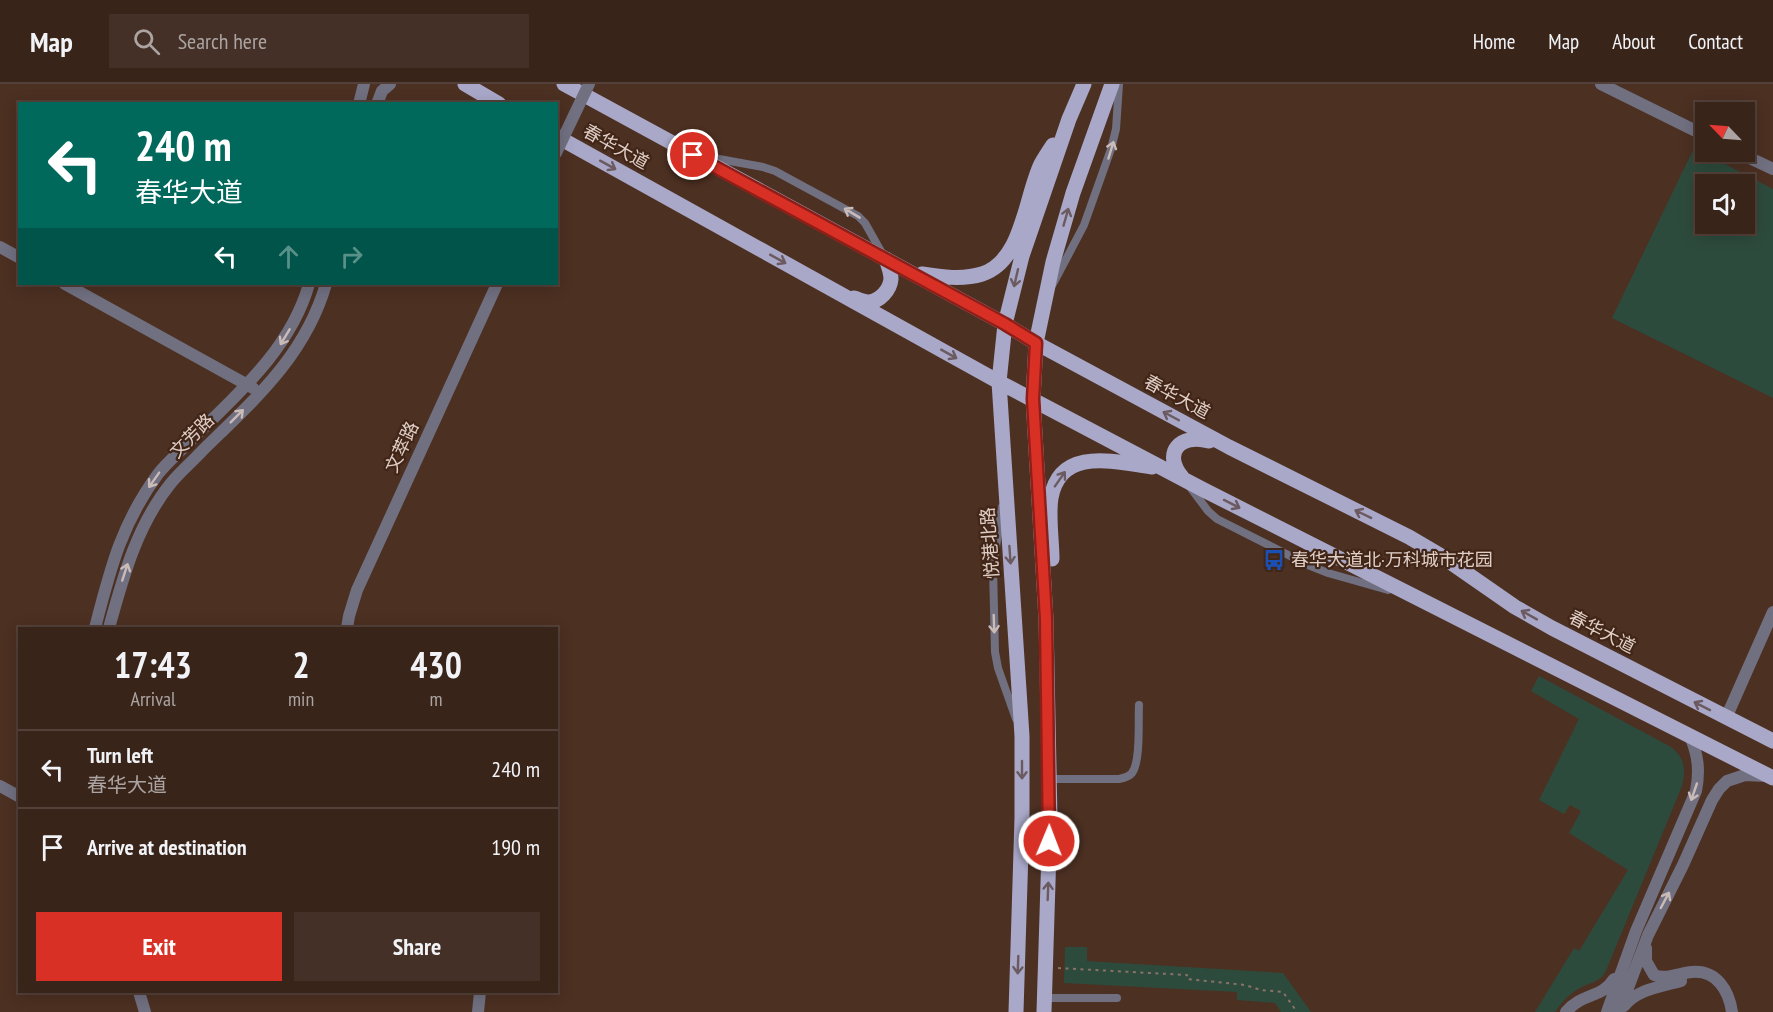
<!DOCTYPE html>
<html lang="en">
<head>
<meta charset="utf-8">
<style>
  :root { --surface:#39241a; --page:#443027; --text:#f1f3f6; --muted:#aba4a2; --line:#534139; --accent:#d93025 }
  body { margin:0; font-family:"PT Sans Narrow","Noto Sans SC",sans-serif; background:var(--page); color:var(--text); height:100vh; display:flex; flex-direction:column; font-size:22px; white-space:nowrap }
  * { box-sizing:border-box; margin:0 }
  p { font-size:20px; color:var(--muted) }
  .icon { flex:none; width:33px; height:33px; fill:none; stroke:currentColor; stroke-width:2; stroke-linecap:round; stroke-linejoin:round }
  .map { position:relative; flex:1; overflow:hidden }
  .panel { position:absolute; left:18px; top:543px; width:540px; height:366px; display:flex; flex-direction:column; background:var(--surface); border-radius:0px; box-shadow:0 3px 15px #0003,0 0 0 2px var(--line) }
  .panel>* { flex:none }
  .banner { position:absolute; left:18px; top:18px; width:540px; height:183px; border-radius:0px; box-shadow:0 3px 15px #0003,0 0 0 2px var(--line); background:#00695c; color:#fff; overflow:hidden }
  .needle { width:39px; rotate:295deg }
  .controls { position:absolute; left:1695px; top:18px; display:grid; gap:12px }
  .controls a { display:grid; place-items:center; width:60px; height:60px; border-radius:0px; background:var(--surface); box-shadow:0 3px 15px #0003,0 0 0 2px var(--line); font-size:30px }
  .pin { position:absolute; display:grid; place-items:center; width:51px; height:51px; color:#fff; margin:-26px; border:3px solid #fff; border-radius:50%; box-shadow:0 2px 6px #0007 }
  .me { position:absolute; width:66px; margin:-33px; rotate:1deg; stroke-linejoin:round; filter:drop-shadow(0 0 4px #0008) }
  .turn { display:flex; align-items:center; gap:21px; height:126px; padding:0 18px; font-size:27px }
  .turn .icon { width:78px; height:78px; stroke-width:2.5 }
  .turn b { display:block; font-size:42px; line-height:51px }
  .lanes { display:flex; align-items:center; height:57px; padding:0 18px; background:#0003; justify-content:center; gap:30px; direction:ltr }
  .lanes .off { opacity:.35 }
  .eta { display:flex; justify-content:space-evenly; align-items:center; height:102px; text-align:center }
  .eta b { font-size:36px; font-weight:600; line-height:42px }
  .action { display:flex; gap:12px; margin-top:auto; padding:12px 18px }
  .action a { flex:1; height:69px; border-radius:0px; background:var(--accent); color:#fff; font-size:24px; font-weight:600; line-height:69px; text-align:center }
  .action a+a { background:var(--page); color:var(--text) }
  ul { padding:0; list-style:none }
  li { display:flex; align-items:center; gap:18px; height:78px; padding:0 18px; border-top:2px solid var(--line) }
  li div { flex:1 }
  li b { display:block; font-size:22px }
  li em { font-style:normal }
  header { display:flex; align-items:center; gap:36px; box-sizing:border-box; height:84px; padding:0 30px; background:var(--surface); border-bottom:2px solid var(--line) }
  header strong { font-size:28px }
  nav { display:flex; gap:33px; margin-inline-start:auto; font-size:21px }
  .search { width:420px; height:54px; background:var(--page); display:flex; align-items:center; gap:15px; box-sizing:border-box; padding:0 21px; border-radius:0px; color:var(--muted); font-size:22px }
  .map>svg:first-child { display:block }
  .green { fill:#2d4b3d; fill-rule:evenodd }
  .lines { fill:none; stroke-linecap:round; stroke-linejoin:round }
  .path { stroke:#8a7267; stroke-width:2; stroke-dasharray:3 4.5; stroke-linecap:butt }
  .service { stroke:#717081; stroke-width:8 }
  .tertiary { stroke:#717081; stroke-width:12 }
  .primary { stroke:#a9a8c9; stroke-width:15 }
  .tertiary-bridge { stroke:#717081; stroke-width:12 }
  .oneway { stroke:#cabbb8 }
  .oneway2 { stroke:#6b5a5f }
  .route-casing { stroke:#8d1f18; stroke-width:15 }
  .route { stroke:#d93025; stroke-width:10 }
  .labels { text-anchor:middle; stroke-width:4.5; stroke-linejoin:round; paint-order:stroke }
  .street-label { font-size:18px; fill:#e0cec6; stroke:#412618 }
  .poi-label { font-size:18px; fill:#e0cec6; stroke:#412618; text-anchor:start }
</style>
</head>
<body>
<header>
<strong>Map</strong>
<div class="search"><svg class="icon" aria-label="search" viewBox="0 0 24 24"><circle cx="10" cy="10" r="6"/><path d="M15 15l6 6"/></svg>Search here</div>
<nav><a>Home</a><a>Map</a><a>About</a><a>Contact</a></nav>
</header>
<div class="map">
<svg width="1773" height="928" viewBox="0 0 1773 928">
  <rect width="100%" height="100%" fill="#4c3022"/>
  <path class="green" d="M1694 64 1773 105V314L1612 234ZM1706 100H1744V140H1706Z
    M1539 592 1671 663C1685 674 1686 685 1682 702L1605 889C1599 898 1589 899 1580 904 1569 910 1562 918 1555 928H1535L1574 864 1579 867 1628 786 1569 749 1581 727 1570 721 1564 730 1539 716 1579 635 1531 607Z
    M1065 863H1087V877L1283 889 1311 928H1281L1275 919 1237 916V908L1064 899Z"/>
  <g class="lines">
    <path class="path" d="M1058 884 1187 891V895L1245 901 1261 906 1283 908 1297 928"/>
    <path class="service" d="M708 73 763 83 775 87 858 132 865 139 883 171
      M1053 200 1084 141 1111 65 1116 45 1119 0
      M1190 403 1208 427 1217 435 1308 481 1328 489 1388 506
      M1002 423 993 483 995 568 998 584 1016 635
      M1049 695H1119C1124 694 1129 693 1132 689 1141 677 1138 636 1139 621
      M1044 914H1117"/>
    <path class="tertiary" d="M1601 0 1706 52
      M359 20 364 0
      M377 20 382 7 390 0
      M1737 68 1773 85
      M0 163 20 174
      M65 200 253 304
      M95 544C110 486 121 440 158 390 168 377 182 366 193 354 239 309 291 264 309 200
      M109 544C123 493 137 441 171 399 181 387 193 377 203 366 255 315 305 272 326 200
      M347 544 349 532 357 506 497 200
      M1726 634 1773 528
      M0 702 20 713
      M1646 864V877L1654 891C1667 896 1679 889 1692 888 1717 886 1729 907 1732 928
      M139 908 145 928
      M1624 922C1638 905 1660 903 1681 897
      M478 928 480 908
      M1566 928C1583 908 1601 915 1614 895
      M1607 928 1636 847 1696 707C1700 686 1698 671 1690 652
      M1619 928 1648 851 1683 781 1712 716 1719 705 1727 697 1745 691 1766 692"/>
    <path class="primary" d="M465 0 499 20
      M564 0 1005 240 1036 259 1229 363 1409 453 1443 473 1515 523 1552 544 1773 657
      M556 52 999 298 1202 405 1773 694
      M922 190C941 193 963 196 982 190 1023 177 1025 113 1041 80 1045 73 1049 67 1053 61
      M854 214C858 215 864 218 869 218 880 217 890 206 891 195 891 188 888 181 886 175
      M1182 393C1162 369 1180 349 1209 357
      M1052 475C1052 458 1048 431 1051 414 1060 362 1115 378 1152 383
      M1016 928 1022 734V652L999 298 1005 240 1022 172 1069 35 1084 0
      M1044 928 1050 734 1046 535 1033 315 1036 259 1053 178 1073 109 1112 0"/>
    <path class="tertiary-bridge" d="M556 69 589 0"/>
  </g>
  <defs><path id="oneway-shaft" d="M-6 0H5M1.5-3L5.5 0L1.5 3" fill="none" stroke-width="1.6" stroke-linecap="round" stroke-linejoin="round" transform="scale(1.5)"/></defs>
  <g class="oneway">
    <use href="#oneway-shaft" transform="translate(1111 66) rotate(-73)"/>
    <use href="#oneway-shaft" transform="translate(852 129) rotate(-149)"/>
    <use href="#oneway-shaft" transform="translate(285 253) rotate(121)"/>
    <use href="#oneway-shaft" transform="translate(237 332) rotate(-45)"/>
    <use href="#oneway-shaft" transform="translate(154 396) rotate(125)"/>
    <use href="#oneway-shaft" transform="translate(125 488) rotate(-72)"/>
    <use href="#oneway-shaft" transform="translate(994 540) rotate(88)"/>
    <use href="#oneway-shaft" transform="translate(1694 708) rotate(109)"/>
    <use href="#oneway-shaft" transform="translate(1665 816) rotate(-62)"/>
  </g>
  <g class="oneway2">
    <use href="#oneway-shaft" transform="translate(608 81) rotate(29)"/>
    <use href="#oneway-shaft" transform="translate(1066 133) rotate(-74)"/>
    <use href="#oneway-shaft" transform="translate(778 175) rotate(29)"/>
    <use href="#oneway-shaft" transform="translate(1016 194) rotate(103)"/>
    <use href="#oneway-shaft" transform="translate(949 270) rotate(29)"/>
    <use href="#oneway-shaft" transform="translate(1171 332) rotate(-152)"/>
    <use href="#oneway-shaft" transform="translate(1060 395) rotate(-55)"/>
    <use href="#oneway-shaft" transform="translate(1232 420) rotate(27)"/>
    <use href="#oneway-shaft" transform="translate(1363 430) rotate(-154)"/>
    <use href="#oneway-shaft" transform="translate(1010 471) rotate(86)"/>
    <use href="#oneway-shaft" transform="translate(1529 531) rotate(-151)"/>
    <use href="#oneway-shaft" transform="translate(1702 622) rotate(-153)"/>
    <use href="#oneway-shaft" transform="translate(1022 686) rotate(90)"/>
    <use href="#oneway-shaft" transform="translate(1048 807) rotate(-88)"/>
    <use href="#oneway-shaft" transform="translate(1018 881) rotate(92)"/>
  </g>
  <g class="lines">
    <defs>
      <path id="route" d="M693 71 1005 240 1036 259 1033 315 1046 535 1049 757"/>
    </defs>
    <use href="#route" class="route-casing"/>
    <use href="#route" class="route"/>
  </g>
  <defs>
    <symbol id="bus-bare" viewBox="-9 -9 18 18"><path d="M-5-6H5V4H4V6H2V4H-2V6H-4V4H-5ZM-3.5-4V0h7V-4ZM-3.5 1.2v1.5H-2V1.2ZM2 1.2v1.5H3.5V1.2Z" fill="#1a4fb4" stroke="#412618" stroke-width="2.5" paint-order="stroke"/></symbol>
  </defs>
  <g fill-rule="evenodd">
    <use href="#bus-bare" x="1259" y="461" width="30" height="30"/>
  </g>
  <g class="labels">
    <g class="street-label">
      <text transform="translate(616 63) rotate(29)" y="6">春华大道</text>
      <text transform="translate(1177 313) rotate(28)" y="6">春华大道</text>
      <text transform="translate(192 352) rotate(-45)" y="6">文芳路</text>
      <text transform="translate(402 363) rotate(-65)" y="6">文萃路</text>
      <text transform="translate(990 459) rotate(-94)" y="6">悦港北路</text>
      <text transform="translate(1602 548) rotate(27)" y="6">春华大道</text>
    </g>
    <g class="poi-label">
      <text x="1291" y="482">春华大道北·万科城市花园</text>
    </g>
  </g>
</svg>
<div class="controls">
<a><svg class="needle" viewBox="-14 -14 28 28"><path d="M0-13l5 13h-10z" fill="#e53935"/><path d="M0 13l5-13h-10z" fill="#aba4a2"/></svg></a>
<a><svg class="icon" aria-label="sound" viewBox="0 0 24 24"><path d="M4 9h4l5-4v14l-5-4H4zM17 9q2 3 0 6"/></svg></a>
</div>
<div class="pin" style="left:693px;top:71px;background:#d93025"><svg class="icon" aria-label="arrive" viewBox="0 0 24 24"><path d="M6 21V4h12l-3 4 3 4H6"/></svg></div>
<svg class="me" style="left:1049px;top:757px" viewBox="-20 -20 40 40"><circle r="17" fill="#d93025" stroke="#fff" stroke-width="3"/><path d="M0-11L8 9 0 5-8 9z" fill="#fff"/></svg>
<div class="banner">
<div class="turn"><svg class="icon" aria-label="left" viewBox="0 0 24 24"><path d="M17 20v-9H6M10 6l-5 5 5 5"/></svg><div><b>240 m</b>春华大道</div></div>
<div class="lanes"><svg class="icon" aria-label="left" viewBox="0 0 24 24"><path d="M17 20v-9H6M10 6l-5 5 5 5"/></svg><svg class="icon off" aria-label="ahead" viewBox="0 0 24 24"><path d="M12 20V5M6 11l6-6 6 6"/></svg><svg class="icon off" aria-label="right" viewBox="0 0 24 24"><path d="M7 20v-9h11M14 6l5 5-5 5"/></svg></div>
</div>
<section class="panel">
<div class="eta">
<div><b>17:43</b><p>Arrival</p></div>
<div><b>2</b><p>min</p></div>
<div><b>430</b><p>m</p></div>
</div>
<ul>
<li><svg class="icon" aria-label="left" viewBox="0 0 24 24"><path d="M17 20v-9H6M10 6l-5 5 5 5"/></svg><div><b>Turn left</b><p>春华大道</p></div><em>240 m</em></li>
<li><svg class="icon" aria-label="arrive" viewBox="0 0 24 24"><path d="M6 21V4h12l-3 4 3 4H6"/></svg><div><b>Arrive at destination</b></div><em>190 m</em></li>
</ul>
<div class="action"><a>Exit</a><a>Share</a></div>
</section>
</div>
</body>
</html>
